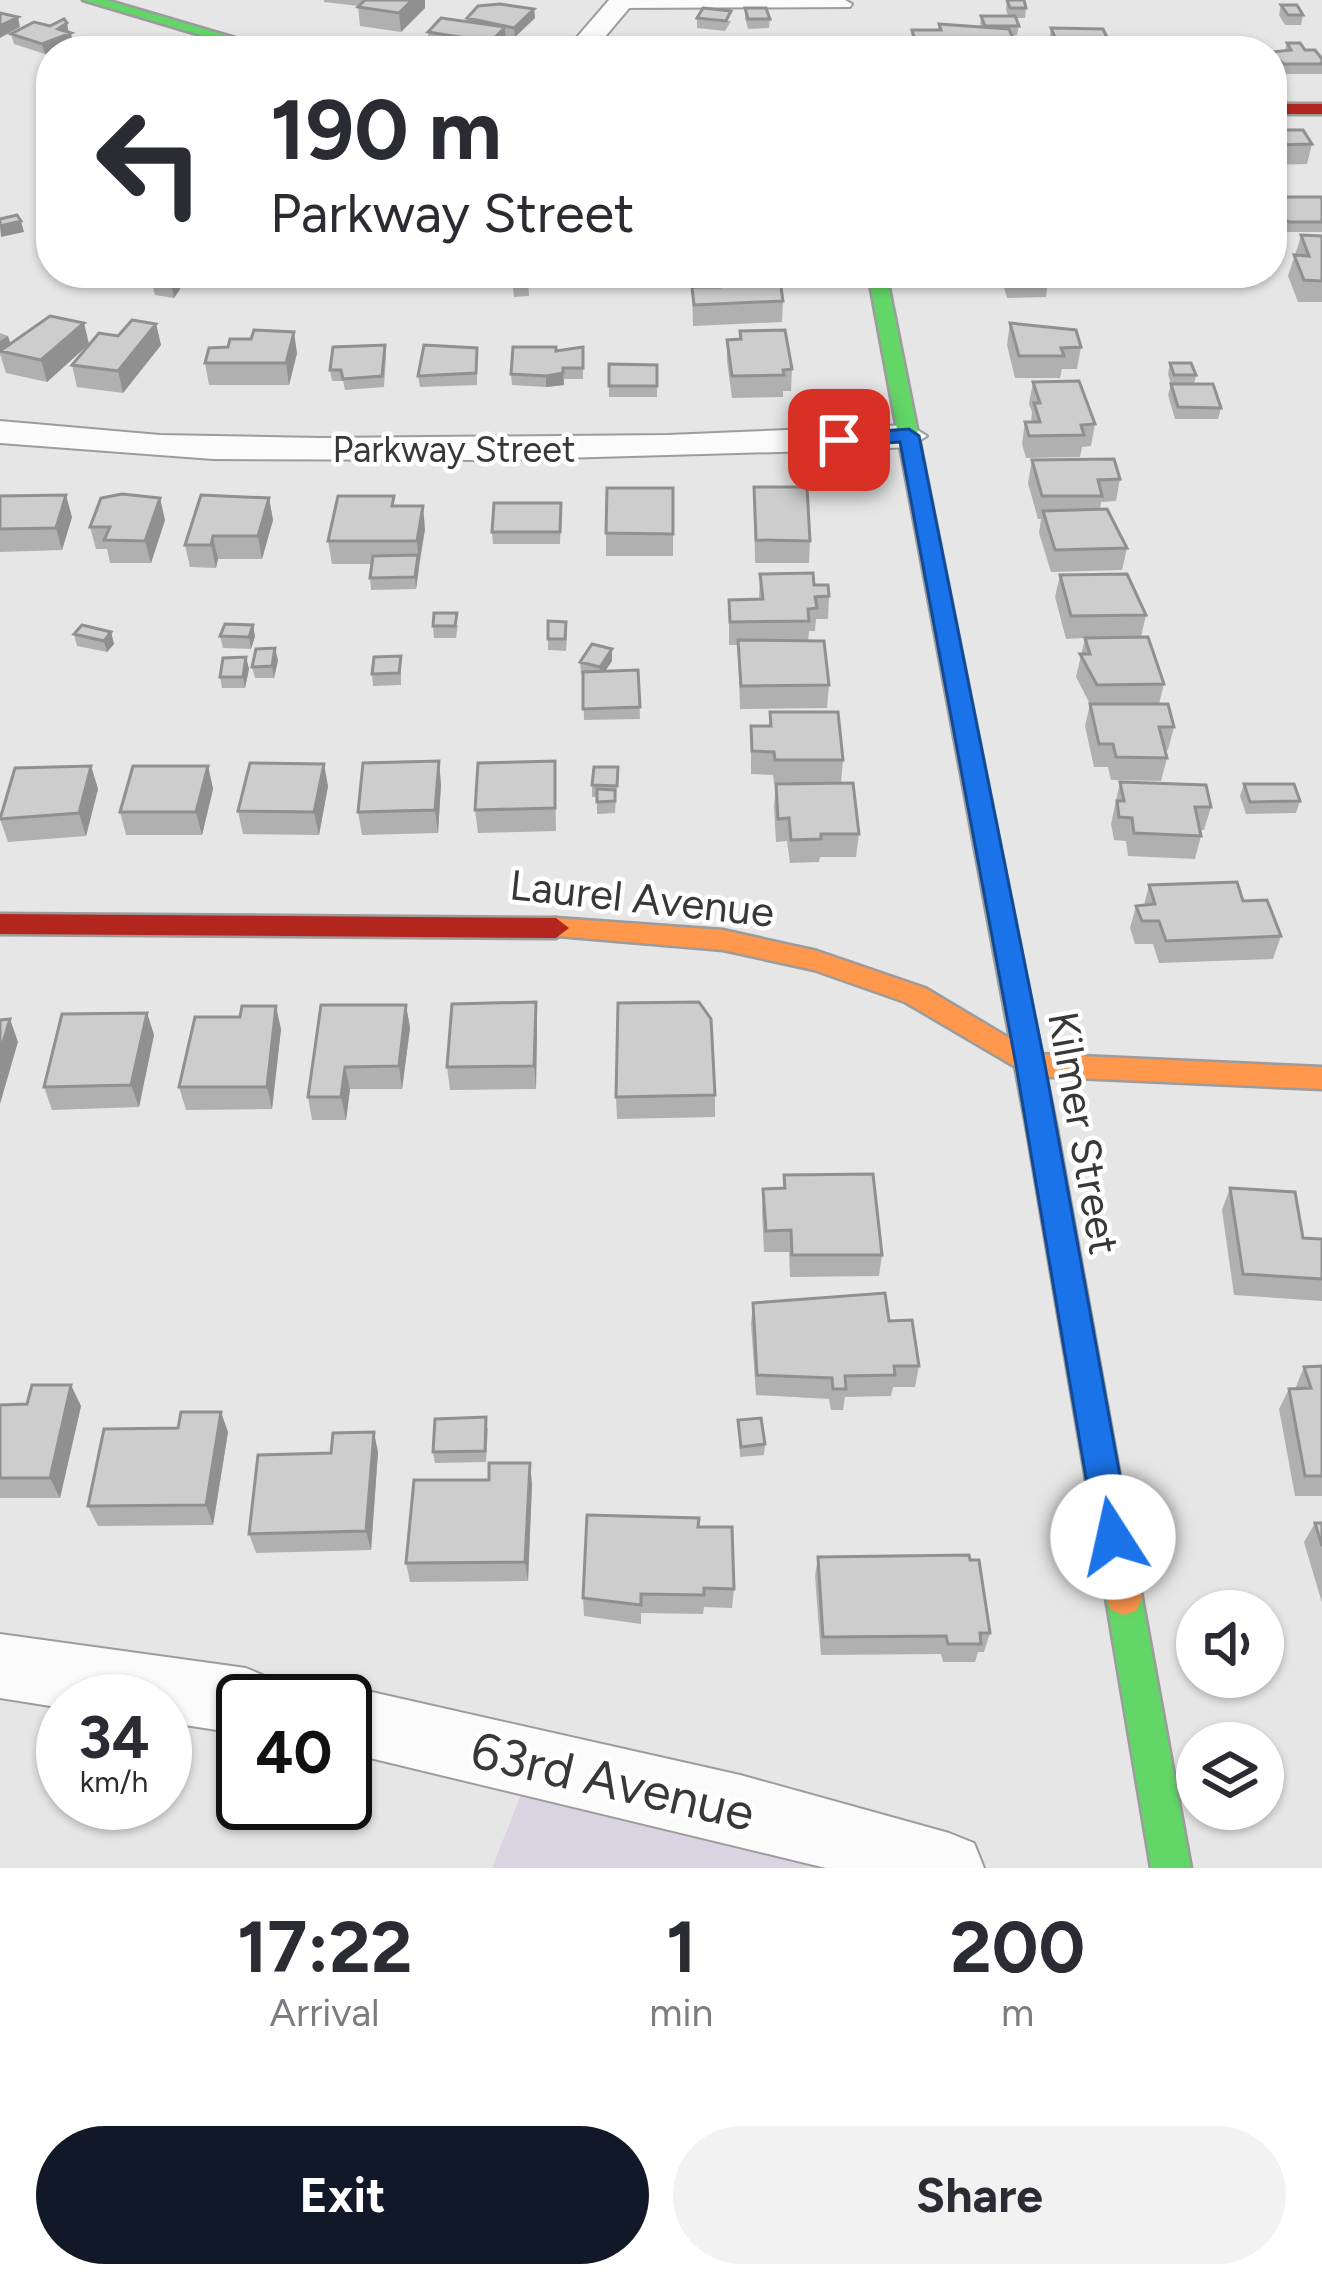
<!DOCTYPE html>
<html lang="en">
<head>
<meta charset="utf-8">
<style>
  :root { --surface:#fff; --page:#f2f2f3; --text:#2b2b33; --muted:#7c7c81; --accent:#111827 }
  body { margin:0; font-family:Figtree,sans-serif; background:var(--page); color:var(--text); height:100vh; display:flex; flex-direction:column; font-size:45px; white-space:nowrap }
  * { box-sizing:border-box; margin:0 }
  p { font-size:39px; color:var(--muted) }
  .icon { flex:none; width:66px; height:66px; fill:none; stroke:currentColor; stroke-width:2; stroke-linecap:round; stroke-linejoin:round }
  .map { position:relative; height:1868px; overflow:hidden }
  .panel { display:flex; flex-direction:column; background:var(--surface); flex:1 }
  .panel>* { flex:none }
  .hud { position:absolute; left:36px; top:36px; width:1251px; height:252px; border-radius:48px; box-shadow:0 3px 9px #0004; background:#fff; color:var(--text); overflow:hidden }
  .tools { position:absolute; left:1176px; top:1590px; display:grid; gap:24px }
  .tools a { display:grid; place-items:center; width:108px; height:108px; border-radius:50%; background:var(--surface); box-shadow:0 3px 9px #0004; font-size:60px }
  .speed { position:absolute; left:36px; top:1674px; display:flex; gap:24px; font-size:60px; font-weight:700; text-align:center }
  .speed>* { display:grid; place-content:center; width:156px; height:156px; border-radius:50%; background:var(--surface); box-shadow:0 3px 9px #0004; line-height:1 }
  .speed small { font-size:30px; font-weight:400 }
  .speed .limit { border:6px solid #111; border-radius:18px; background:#fff; color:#111 }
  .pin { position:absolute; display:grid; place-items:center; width:102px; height:102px; color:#fff; margin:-51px; border-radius:24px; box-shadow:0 6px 18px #0006 }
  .me { position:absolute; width:132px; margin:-66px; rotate:350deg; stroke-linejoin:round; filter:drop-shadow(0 0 9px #0008) }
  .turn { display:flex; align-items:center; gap:42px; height:252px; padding:0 36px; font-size:54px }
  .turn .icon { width:156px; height:156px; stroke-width:2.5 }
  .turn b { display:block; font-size:84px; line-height:102px }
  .eta { display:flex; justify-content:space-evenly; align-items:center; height:204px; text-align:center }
  .eta b { font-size:72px; font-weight:700; line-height:84px }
  .cta { display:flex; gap:24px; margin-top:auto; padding:24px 36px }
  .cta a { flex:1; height:138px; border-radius:72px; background:var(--accent); color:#fff; font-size:48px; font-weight:700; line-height:138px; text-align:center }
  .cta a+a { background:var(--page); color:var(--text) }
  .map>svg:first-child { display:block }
  .green { fill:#dad3e1 }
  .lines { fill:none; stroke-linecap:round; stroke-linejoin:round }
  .lane-casing { stroke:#9c9c9d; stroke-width:4 }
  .street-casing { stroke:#9c9c9d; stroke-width:4 }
  .fast-casing { stroke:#9c9c9d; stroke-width:5 }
  .slow-casing { stroke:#9c9c9d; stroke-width:5 }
  .jam-casing { stroke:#9c9c9d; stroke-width:5 }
  .lane { fill:#fbfbfb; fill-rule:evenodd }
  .street { fill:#fbfbfb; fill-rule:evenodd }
  .fast { fill:#63d668; fill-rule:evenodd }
  .slow { fill:#ff974d; fill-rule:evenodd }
  .jam { fill:#b3261e; fill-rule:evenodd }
  .wall { fill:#b1b0b1 }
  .shaded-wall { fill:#909090 }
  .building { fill:#cecdce; stroke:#909090; stroke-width:3 }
  .route { fill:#1a73e8; stroke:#114b97; stroke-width:3 }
  .labels { text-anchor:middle; stroke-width:9; stroke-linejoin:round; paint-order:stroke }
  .far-street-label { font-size:36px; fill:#383839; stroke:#fff }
  .street-label { font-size:42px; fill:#383839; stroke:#fff }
  .near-street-label { font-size:51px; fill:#383839; stroke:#fff }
</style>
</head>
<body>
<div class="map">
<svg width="1322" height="1868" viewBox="0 0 1322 1868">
  <rect width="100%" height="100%" fill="#e7e6e7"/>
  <path class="green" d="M530 1772 979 1868H492Z"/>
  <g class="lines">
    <defs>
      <path id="lane" d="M845 0 852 4 850 7 619 8 612 4 619 0Z"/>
      <path id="street" d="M609 0H636L593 51H565Z
        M0 421 160 435 320 438 668 435 909 425 927 436 909 447 849 450 487 460 213 459 0 443Z
        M0 1634 246 1668 269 1678 279 1701H243V1734L165 1722V1701H63V1708L0 1698Z
        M345 1686 740 1775 949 1833 974 1843 984 1868H826L345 1752V1701H319Z"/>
      <path id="fast" d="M83 0H106L279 51H254Z
        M868 273H886L1057 1130 1052 1138 1042 1142 1032 1138 1027 1130Z
        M1124 1581 1137 1586 1142 1598 1191 1868H1151L1106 1598 1111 1586Z"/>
      <path id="slow" d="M556 918 723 930 817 951 925 988 1036 1054 1322 1067V1089L1031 1076 905 1002 814 970 723 950 546 935 543 928 546 921Z
        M1042 1118 1052 1122 1057 1130 1142 1598 1137 1610 1124 1615 1111 1610 1106 1598 1027 1130 1032 1122Z"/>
      <path id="jam" d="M1272 104H1322V114H1272Z
        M0 914 556 918 569 928 556 938 0 934Z"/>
    </defs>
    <use href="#lane" class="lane-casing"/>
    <use href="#street" class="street-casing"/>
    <use href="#fast" class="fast-casing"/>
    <use href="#slow" class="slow-casing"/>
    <use href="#jam" class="jam-casing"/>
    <use href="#lane" class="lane"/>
    <use href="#street" class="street"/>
    <use href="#fast" class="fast"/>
    <use href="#slow" class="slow"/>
    <use href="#jam" class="jam"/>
  </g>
  <path class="wall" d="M324 0H425V8L401 32 360 26 358 6 324 2Z
    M1007 0 1026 8 1025 18H1016L1019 26 1017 35 1012 36 1018 51H911L912 30H938L939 24 980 27 981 16H1008L1006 10Z
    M1281 5 1303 15 1301 25H1285L1279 15Z
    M745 8 770 19 769 28 748 29 745 18Z
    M534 9 535 18 515 37 505 36 506 46 501 51H429L428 32 467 22V18Z
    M697 18 731 21 725 31 697 28Z
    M1051 28 1113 51H1050L1048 47Z
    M69 32 73 43 45 54 14 44 11 34Z
    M1287 43 1322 59V74H1282L1272 67V52L1285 50Z
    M1272 130 1312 144 1307 164 1272 165Z
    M1278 197H1322V232H1287L1272 228V202H1277Z
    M1301 236H1322V302H1298L1288 276Z
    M718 273 783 301 782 322 693 326 692 287H718Z
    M985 273H1049L1046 297 1007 298 1002 281 988 282Z
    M528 277 529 296 514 297 512 278Z
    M178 278 180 289 174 298 155 295 152 284Z
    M1010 323 1081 347 1077 369H1062L1060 378H1015L1007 345Z
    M156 324 161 345 123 393 77 387 72 365 88 345 47 382 6 373 0 354V333L8 336 11 344H89Z
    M740 331 792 369 791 391H783V397L732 398 727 361V340L739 339Z
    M385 345 386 357 384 387 345 390 343 381H332L330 370Z
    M583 347V379H564V385L546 387 512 385 511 374 556 351Z
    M477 348V385L420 387 418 376Z
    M297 353 289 385H209L205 363Z
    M1170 363 1196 375 1194 384 1221 408 1218 419H1175L1168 395 1171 384 1168 374Z
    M609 364 657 365V397H609Z
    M1033 382 1095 424 1091 446 1082 447 1080 457 1026 458 1022 444 1025 422H1031L1032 412 1029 404Z
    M1032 460 1120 479 1116 501 1101 502 1100 510 1127 548 1122 570 1051 572 1039 533 1041 519H1038L1028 483Z
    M754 487 810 541 809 563H755Z
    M673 488V556H606V533Z
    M0 496 72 517 62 550 0 552Z
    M269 498 273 520 262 559H218L216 568 190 567 185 545Z
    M395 506 425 529 416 589 371 590 370 578 372 564H332L328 541Z
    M561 514 560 544H493L492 532Z
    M165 520 151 563H110L107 549H96L90 527Z
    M760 574 814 585 829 596 828 619H816L815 631H809L808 641 829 685 827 708 740 709 738 645H729V600L759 599Z
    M1060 575 1146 615 1141 637 1164 684 1159 704 1174 727 1168 750H1164L1167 758 1161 781 1111 780 1108 767H1094L1085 726 1090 704 1076 677 1085 638 1066 639 1055 597Z
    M458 625 456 638H434L433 626Z
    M111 632 114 644 107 652 77 646 74 634Z
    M567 633 566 651 548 650V639Z
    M220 636H255L251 649 223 648Z
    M401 656V685L373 686 372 674Z
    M246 657 249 669 245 688H222L220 677Z
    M278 660 274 678H255L252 667Z
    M612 661 605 671 638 670 640 719 584 720 583 675 581 674 580 662Z
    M770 712 843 760 841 783H774L773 775 751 774V726H769Z
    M555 761 556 831 478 833 475 810Z
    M91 766 98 789 86 836 8 842 0 819Z
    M208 766 213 789 202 835H126L120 812Z
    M618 767 615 813 597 814V797H592V785Z
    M1120 782 1211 807 1204 830H1200L1201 836 1195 859 1128 856 1126 841 1114 840 1111 824Z
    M441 784 438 833 362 835 358 812Z
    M776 784 859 834 856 857H820L819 862 790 863 787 841 776 842 774 807Z
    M1244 784 1300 801 1296 813 1246 814 1240 796Z
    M328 786 319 835 243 834 238 811Z
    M1149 885 1243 901 1281 936 1273 959 1159 963 1153 944H1135L1130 928 1136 906 1144 905Z
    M406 1005 410 1028 402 1089H350L346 1120H312L308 1097Z
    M147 1013 154 1035 139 1107 52 1110 44 1087Z
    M537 1025 536 1089 450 1090 447 1067Z
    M281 1029 272 1109 186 1110 179 1087Z
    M715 1095V1117L617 1119 616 1097Z
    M784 1175 882 1255 879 1276 790 1277 789 1252H764L762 1211 763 1189 783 1188Z
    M1230 1188 1303 1238 1322 1239V1301L1234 1295 1222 1210Z
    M753 1303 889 1321 919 1366 915 1387H893L891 1396 845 1397 843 1410H831L829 1399 756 1395 751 1324Z
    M1322 1366V1496H1295L1279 1409 1289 1389H1295L1304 1367Z
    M27 1404 81 1406 60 1498H0V1405Z
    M738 1420 765 1444 764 1455 740 1457Z
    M178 1428 228 1432 213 1525 98 1526 88 1506Z
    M488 1428 486 1462 435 1463 433 1452Z
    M378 1452 371 1550 256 1553 249 1534Z
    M489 1480 532 1484 528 1581 410 1582 406 1563Z
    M1315 1523H1322V1603L1304 1542Z
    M699 1527 734 1589 732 1608 704 1607 703 1614 641 1613V1624L584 1616 583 1598Z
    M818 1557 990 1633 984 1652H978L975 1662H943L941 1654 821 1655 815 1576Z"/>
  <path class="shaded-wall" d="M412 0H425V8L401 32 399 13Z
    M534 9 535 18 515 37 514 28Z
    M18 17 20 27 0 38V26Z
    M67 23 69 34 71 33 73 43 45 54 42 44 58 29Z
    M505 27 506 46 501 51H491V42Z
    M21 221 24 232 1 237 0 226Z
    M178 278 180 289 174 298 172 287Z
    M84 323 89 344 47 382 41 360Z
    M156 324 161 345 123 393 118 371Z
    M294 332 297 353 289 385 286 363Z
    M8 336 11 347 0 351V354V341Z
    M563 373 564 385 546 387V376Z
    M66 495 72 517 62 550 56 528Z
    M160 498 165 520 151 563 145 541Z
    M269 498 273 520 262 559 258 536Z
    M423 506 425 529 419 564 417 541Z
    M213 536 218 559 216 568 211 545Z
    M418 555 419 567 416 589 415 577Z
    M253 625 255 636 251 649 249 637Z
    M111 632 114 644 107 652 104 641Z
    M275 648 278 660 274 678 272 666Z
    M612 649V661L600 679V667Z
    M246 657 249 669 245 688 243 677Z
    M439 761 441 784 438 833 435 810Z
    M324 764 328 786 319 835 314 812Z
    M91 766 98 789 86 836 79 813Z
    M208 766 213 789 202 835 196 812Z
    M536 1002 537 1025 536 1089 534 1066Z
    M406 1005 410 1028 402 1089 399 1066Z
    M276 1006 281 1029 272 1109 267 1087Z
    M147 1013 154 1035 139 1107 131 1085Z
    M10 1019 18 1042 0 1104V1052Z
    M345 1067 350 1089 346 1120 341 1097Z
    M71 1385 81 1406 60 1498 50 1478Z
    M221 1412 228 1432 213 1525 206 1505Z
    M374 1432 378 1452 371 1550 366 1531Z
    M530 1463 532 1484 528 1581 525 1562Z"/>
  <path class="building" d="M365 0H412L399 13 358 7Z
    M1007 0H1024L1026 8H1010Z
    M500 4 534 9 514 28 467 18 478 6Z
    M1281 5H1297L1303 15H1288Z
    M703 8 731 11 726 21 697 18Z
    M745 8H766L770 19H748Z
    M0 13 18 17 0 26Z
    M981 16H1015L1019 26H985Z
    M441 18 505 27 491 42 428 32Z
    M64 19 67 23 58 29 71 33 42 44 11 34 34 22 50 26Z
    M939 24 1009 29 1018 51 917 49 912 30H941Z
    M1051 28 1103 29 1113 50 1061 51Z
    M1159 41 1165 51H1126L1121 42Z
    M661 42 705 47 703 51H656Z
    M1194 42 1234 48 1235 51H1197Z
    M1287 43H1300L1305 50H1315L1322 59V64H1284L1272 55V52L1291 50Z
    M824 45 826 51H787L786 46Z
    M1272 130H1303L1312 144 1272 145Z
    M1278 197H1322V222H1290L1273 217 1272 202H1280Z
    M17 215 21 221 0 226V219Z
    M1301 235 1322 236V281L1304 280 1294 255 1309 256Z
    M718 273H779L783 301 694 305 692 287H720Z
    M1009 273H1049L1050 275 1010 276Z
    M159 276 178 278 172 287 152 284Z
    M528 277 529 285 513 286 512 278Z
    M50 316 84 323 41 360 0 351Z
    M132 320 156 324 118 371 72 365 99 333 118 336Z
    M1010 323 1076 330 1081 347 1061 348 1064 356H1019Z
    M254 330 294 332 286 363H205L209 348 228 347 230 339H251Z
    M785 330 792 369 783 370 784 375 732 376 727 340 741 339 740 331Z
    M385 345 382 376 343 379 341 370H330L333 347Z
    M424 345 477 348 476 373 418 376Z
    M513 347H556V351L583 347V368H563V373L546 376 511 374Z
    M1170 363H1191L1196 375H1174Z
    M609 364 657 365V386H609Z
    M1079 381 1095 424 1081 425 1084 435 1029 436 1025 422H1040L1034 403H1040L1033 382Z
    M1171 384H1213L1221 408 1178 407Z
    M1114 459 1120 479 1098 480 1102 496H1042L1032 460Z
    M754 487H807L810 541 756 540Z
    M607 488H673V534L606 533Z
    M122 494 160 498 145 541 104 540 110 527H90L101 498Z
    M66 495 56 528 0 529V496Z
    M201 495 269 498 258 536H213L211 545H185Z
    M338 496H394L392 506H423L417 541H328Z
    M494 503H561L560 532H492Z
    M1107 509 1127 548 1055 550 1043 511Z
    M418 555 415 577 370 578 373 556Z
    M813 573 814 585H828L829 596 815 597 817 608 808 609 809 621 730 622 729 600 763 599 760 574Z
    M1127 574 1146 615 1071 616 1060 575Z
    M434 613H457L455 626H433Z
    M548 621 566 622 565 639H548Z
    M225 624 253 625 249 637 220 636Z
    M82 625 111 632 104 641 74 634Z
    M1148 637 1164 684 1097 685 1080 654H1090L1085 638Z
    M738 640 824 641 829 685 741 686Z
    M592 644 612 649 600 667 580 662Z
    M275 648 272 666 252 667 256 649Z
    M401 656 399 673 372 674 374 657Z
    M246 657 243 677H220L223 658Z
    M638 670 640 707 583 709V672Z
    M1090 704H1168L1174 727H1159L1167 758 1116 757 1113 744H1099Z
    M770 712H838L843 760H775L774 752 752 751 751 726H771Z
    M439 761 435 810 358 812 363 763Z
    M555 761V808L475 810 478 763Z
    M250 763 324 764 314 812 238 811Z
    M91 766 79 813 0 819 15 768Z
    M133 766H208L196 812H120Z
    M594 767H618L617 786 592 785Z
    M1120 782 1206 785 1211 807H1195L1201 836 1134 833 1132 818 1119 817 1117 801H1124Z
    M853 783 859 834H821V839L791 840 789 818 778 819 776 784Z
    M1244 784H1294L1300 801 1250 802Z
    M597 789 615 790V801L597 802Z
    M1237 882 1243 901 1267 900 1281 936 1166 941 1159 921H1142L1136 906 1155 904 1149 885Z
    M536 1002 534 1066 447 1067 452 1004Z
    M699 1002 711 1019 715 1095 616 1097 618 1003Z
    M321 1005H406L399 1066 345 1067 341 1097H308Z
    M242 1006H276L267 1087H179L195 1017H240Z
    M147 1013 131 1085 44 1087 62 1014Z
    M10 1019 0 1052V1020Z
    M873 1174 882 1255H792L791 1230 766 1231 763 1189 785 1188 784 1175Z
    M1230 1188 1295 1192 1303 1238 1322 1239V1279L1243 1274Z
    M885 1293 889 1321 912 1320 919 1366H894L895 1375 845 1376 846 1389H833L832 1378 757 1375 753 1303Z
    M1322 1366V1476H1305L1289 1389 1311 1388 1304 1367Z
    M32 1385H71L50 1478H0V1405L27 1404Z
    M181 1412H221L206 1505 88 1506 104 1429 178 1428Z
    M486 1417 485 1451 433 1452 435 1419Z
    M761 1418 765 1444 741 1447 738 1420Z
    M374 1432 366 1531 249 1534 258 1455 331 1453 333 1433Z
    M489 1463H530L525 1562 406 1563 414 1480H489Z
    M587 1515 699 1518 698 1527H732L734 1589 704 1588V1595L641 1594V1605L583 1598Z
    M1315 1523H1322V1546Z
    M969 1555 970 1560H979L990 1633H980L981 1644H948L946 1636 823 1637 818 1557Z"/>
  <path class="route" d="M909 429 919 436 1045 1065 1131 1537 1126 1549 1113 1554 1101 1549 1096 1537 1016 1065 900 442 839 446 829 440 839 434Z"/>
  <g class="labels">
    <g class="far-street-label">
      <text x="454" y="462">Parkway Street</text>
    </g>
    <g class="street-label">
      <text transform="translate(642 898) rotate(6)" y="15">Laurel Avenue</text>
      <text transform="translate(1084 1133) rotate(80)" y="15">Kilmer Street</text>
    </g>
    <g class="near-street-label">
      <text transform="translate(613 1781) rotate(13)" y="18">63rd Avenue</text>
    </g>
  </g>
</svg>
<div class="tools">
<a><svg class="icon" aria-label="sound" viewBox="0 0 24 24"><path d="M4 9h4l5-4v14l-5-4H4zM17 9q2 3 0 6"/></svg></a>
<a><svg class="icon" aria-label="layers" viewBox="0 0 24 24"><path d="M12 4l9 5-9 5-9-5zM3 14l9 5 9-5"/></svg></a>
</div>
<div class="speed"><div>34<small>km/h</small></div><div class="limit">40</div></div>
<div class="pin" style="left:839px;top:440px;background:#d93025"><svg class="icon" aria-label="arrive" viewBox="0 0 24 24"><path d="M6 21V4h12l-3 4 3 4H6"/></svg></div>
<svg class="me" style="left:1113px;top:1537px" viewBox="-20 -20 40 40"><circle r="19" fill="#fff"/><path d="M0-13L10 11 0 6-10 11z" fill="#1a73e8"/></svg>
<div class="hud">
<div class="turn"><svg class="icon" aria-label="left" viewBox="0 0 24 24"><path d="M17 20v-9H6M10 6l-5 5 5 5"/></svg><div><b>190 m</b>Parkway Street</div></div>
</div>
</div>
<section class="panel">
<div class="eta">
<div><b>17:22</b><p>Arrival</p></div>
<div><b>1</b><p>min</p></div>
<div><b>200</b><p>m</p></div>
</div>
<div class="cta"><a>Exit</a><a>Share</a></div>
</section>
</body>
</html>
